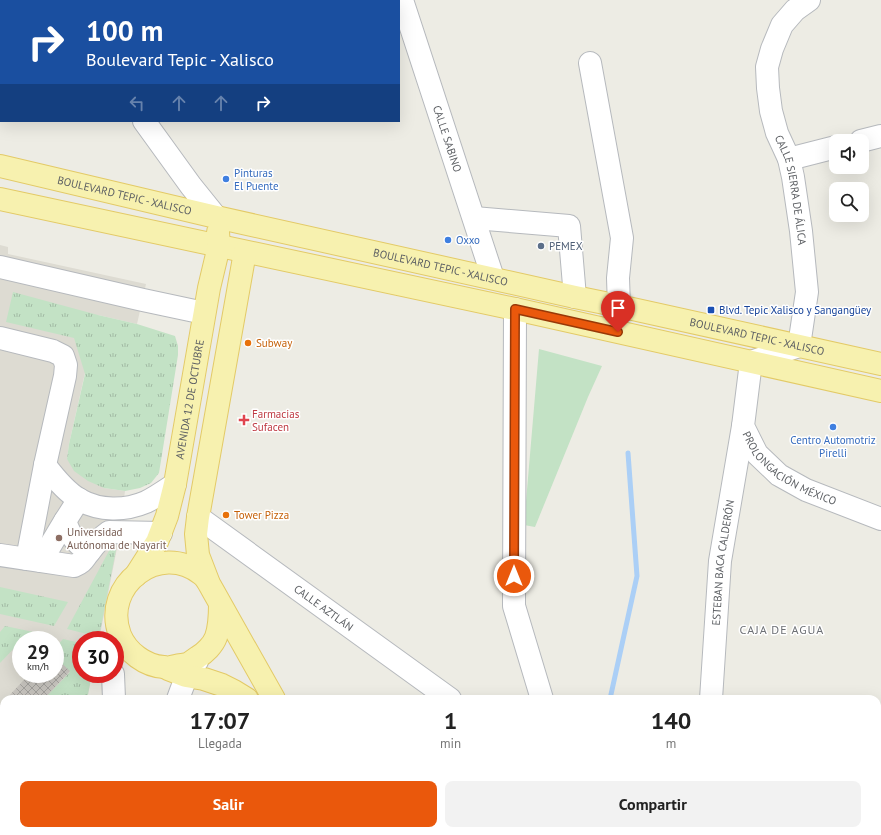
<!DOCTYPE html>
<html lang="es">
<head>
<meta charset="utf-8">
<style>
  :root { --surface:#fff; --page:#f2f2f2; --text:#222; --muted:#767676; --accent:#ea580c }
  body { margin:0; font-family:"PT Sans",sans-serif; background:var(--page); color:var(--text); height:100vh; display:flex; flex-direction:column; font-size:15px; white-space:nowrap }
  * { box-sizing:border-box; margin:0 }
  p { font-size:13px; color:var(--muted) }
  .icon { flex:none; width:22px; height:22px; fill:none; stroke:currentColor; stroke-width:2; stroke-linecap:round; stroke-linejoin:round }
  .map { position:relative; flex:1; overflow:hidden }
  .panel { position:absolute; left:0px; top:695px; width:881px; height:140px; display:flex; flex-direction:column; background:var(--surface); border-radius:12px 12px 0 0; box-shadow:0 4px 16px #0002 }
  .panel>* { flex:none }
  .guide { position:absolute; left:0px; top:0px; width:400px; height:122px; box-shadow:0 4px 16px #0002; background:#1a4fa0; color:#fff; overflow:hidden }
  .fabs { position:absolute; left:829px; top:134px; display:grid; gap:8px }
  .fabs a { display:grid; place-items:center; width:40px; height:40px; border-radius:8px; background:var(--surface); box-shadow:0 4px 16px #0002; font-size:20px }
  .speed { position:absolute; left:12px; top:631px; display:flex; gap:8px; font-size:20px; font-weight:700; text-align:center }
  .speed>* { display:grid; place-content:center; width:52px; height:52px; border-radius:50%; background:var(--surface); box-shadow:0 4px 16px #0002; line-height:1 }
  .speed small { font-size:10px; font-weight:400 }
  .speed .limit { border:6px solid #d22; background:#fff; color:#111 }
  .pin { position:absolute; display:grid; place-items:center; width:34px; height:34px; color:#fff; margin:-41px -17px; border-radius:50% 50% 50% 0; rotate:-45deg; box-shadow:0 0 4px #0007 }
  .pin .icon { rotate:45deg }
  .me { position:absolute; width:44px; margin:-22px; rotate:0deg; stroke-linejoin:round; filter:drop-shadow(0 0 3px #0008) }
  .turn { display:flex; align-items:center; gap:14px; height:84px; padding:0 20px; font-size:18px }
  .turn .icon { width:52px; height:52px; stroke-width:2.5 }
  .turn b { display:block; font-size:28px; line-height:34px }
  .lanes { display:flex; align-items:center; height:38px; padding:0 20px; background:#0003; justify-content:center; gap:20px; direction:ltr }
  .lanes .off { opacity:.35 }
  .eta { display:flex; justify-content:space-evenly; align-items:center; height:68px; text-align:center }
  .eta b { font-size:24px; font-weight:800; line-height:28px }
  .action { display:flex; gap:8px; margin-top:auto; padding:8px 20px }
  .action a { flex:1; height:46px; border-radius:8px; background:var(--accent); color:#fff; font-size:16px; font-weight:800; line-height:46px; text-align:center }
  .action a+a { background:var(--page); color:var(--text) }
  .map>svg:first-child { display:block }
  .education { fill:#dddbd2; fill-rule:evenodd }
  .grass { fill:url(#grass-tufts) }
  .park { fill:#c3e2c5 }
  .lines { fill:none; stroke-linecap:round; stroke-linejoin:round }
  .stream { stroke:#abcff6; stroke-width:5 }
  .building { fill:url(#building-cross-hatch) }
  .minor-casing { stroke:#b6b9bd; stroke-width:24 }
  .major-casing { stroke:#e3ca67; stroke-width:24 }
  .minor { stroke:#fff; stroke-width:22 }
  .major { stroke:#f7f1af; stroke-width:22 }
  .route-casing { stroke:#983908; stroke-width:10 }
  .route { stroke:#ea580c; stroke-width:7 }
  .shop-dot { fill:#3f7fe0; stroke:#fff; stroke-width:1.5 }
  .service-dot { fill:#5c6f8a; stroke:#fff; stroke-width:1.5 }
  .transit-dot { fill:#1a4fb4; stroke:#fff; stroke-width:1.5 }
  .food-dot { fill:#e8710a; stroke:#fff; stroke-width:1.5 }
  .health-dot { fill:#e0444e; stroke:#fff; stroke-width:1.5 }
  .education-dot { fill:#8d6e63; stroke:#fff; stroke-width:1.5 }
  .labels { text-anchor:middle; stroke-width:3; stroke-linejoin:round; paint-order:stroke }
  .street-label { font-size:11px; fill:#5c5f63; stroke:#fff }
  .shop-label { font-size:11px; fill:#366cbe; stroke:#fff; text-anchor:start }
  .service-label { font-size:11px; fill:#4e5e75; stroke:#fff; text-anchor:start }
  .transit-label { font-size:11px; fill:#164399; stroke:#fff; text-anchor:start }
  .food-label { font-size:11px; fill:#c56008; stroke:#fff; text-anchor:start }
  .health-label { font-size:11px; fill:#be3a42; stroke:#fff; text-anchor:start }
  .education-label { font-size:11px; fill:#785e54; stroke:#fff; text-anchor:start }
  .neighbourhood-label { font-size:12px; letter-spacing:1px; fill:#6d7075; stroke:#fff }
</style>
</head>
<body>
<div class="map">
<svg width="881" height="835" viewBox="0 0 881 835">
  <defs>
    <pattern id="grass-tufts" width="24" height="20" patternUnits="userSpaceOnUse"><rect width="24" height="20" fill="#c3e2c5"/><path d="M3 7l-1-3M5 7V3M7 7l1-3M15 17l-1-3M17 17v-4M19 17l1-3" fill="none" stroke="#a2baa4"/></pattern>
    <pattern id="building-cross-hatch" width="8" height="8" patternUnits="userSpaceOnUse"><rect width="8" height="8" fill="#c9c6c0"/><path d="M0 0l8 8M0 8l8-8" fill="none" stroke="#a6a4a0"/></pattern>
  </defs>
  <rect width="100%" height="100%" fill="#edece4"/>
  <path class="education" d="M0 245 8 247V254L146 284 137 324 98 315 69 444 67 459 104 488 125 491 118 543 99 640H81V674H92L87 699H4V831H93L92 835H0ZM21 640H55V674H21Z
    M173 831H308L310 835H172Z"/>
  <path class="grass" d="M13 292 98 315 137 324 175 336 178 346V355L159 473 151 483 140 488 125 491 104 488 88 481 74 471 67 459 69 444 85 374 74 338 6 322Z
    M110 549 116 550 99 637 67 629Z
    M0 587 68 602 54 626 0 614Z
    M5 626 48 635 44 640H29L25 637 22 640H21V641L0 663V632Z
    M63 639 81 643V674H92L87 699H44L70 672 55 657V648Z
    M4 740V831H28L27 835H0V745Z"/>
  <path class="park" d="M539 349 602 366 588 397 535 527 524 525Z"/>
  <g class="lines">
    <path class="stream" d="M610 699 637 576 628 453
      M621 831V835"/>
  </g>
  <path class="building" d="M55 657 70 671 44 699H6L30 674H55Z
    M4 701V740L0 745V705Z
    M182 831H215L214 835H181Z
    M245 831H275L274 835H244Z"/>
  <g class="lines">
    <defs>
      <g id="minor">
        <path d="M56 0 57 1"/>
        <path id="s1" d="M402 0 493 278"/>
        <path id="s2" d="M809 0 795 10 782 25 772 49 767 67 768 88 771 111 777 133 789 159 793 177 801 231 807 292 799 346 751 362 743 426 757 454 779 475 806 490 881 519"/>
        <path d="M346 1 350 0"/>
        <path d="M590 63 622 238 618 278 619 306"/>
        <path d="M144 121 191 186 216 217"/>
        <path d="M861 141 881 136"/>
        <path d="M789 159 836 147"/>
        <path d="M474 218 569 226 575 297"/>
        <path d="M0 267 143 300 204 313"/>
        <path d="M515 309 514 606 542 699"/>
        <path d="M0 338 53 351 63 356 66 365 65 376 45 465 27 559"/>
        <path d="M45 465C54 477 66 492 80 500 100 511 125 511 146 502 156 497 166 490 175 484"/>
        <path id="s3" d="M198 517 450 699"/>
        <path d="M65 521C70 536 76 543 89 552"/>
        <path d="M0 555 74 566C84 562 83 559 90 551 95 544 102 537 109 532L161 533"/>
        <path d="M41 561 65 521 79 499"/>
        <path d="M113 674 114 699"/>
        <path d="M178 699C183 685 187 673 197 661"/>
        <path id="s4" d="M711 699 720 561 743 426"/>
        <path d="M567 831V835"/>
        <path d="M121 835 122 831"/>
        <path d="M155 835 156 831"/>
        <path d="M703 835 704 831"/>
      </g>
      <g id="major">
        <path id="s5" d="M0 166 216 217 575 297 619 306 881 364"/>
        <path d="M0 199 515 309 881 391"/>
        <path id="s6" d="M136 575 157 542 167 516 175 484 209 288 219 246 218 232"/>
        <path d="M208 581 198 555 196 534 198 517 245 252"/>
        <path d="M220 604C220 616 220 626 216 637 213 645 205 653 198 657 195 659 191 662 188 664 184 665 180 665 176 666 172 667 168 668 164 667 145 666 127 652 120 635 101 585 160 541 201 574 206 577 209 584 212 589L274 699"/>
        <path d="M168 669 186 676 204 679 222 685 234 691 247 699"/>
        <path d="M326 831 328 835"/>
        <path d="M344 831 346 835"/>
      </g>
    </defs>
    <use href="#minor" class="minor-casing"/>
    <use href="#major" class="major-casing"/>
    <use href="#minor" class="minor"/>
    <use href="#major" class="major"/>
  </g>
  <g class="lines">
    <defs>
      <path id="route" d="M514 576 515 309 618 332"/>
    </defs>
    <use href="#route" class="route-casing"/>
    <use href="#route" class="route"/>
  </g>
  <g class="shop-dot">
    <circle cx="226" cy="179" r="4"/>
    <circle cx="448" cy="240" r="4"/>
    <circle cx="833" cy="427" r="4"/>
  </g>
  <circle class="service-dot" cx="541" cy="246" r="4"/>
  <rect class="transit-dot" x="707" y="306" width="8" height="8" rx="2"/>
  <g class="food-dot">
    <circle cx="248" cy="343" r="4"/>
    <circle cx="226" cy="515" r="4"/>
  </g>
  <path class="health-dot" d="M242 414h4v4h4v4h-4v4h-4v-4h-4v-4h4z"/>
  <circle class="education-dot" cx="59" cy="538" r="4"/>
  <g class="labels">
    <g class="street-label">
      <text dy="4" stroke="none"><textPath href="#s1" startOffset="146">CALLE SABINO</textPath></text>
      <text dy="4" stroke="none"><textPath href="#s2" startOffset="208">CALLE SIERRA DE ÁLICA</textPath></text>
      <text dy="4" stroke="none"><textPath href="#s5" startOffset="128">BOULEVARD TEPIC - XALISCO</textPath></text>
      <text dy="4" stroke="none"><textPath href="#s5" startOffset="452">BOULEVARD TEPIC - XALISCO</textPath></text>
      <text dy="4" stroke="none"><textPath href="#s5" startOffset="776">BOULEVARD TEPIC - XALISCO</textPath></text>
      <text dy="4" stroke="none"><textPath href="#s6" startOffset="186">AVENIDA 12 DE OCTUBRE</textPath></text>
      <text dy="4" stroke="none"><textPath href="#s2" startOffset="547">PROLONGACIÓN MÉXICO</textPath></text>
      <text dy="4" stroke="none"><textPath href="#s4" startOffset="137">ESTEBAN BACA CALDERÓN</textPath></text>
      <text dy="4" stroke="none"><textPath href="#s3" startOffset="155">CALLE AZTLÁN</textPath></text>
    </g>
    <g class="shop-label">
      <text x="234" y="177">Pinturas<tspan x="234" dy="13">El Puente</tspan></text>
      <text x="456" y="244">Oxxo</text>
      <text x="833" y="444" text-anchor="middle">Centro Automotriz<tspan x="833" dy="13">Pirelli</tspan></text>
    </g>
    <g class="service-label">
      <text x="549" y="250">PEMEX</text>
    </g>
    <g class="transit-label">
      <text x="719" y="314">Blvd. Tepic Xalisco y Sangangüey</text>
    </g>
    <g class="food-label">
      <text x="256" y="347">Subway</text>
      <text x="234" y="519">Tower Pizza</text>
    </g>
    <g class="health-label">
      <text x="252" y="418">Farmacias<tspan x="252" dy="13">Sufacen</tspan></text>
    </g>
    <g class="education-label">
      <text x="67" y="536">Universidad<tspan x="67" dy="13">Autónoma de Nayarit</tspan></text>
    </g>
    <g class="neighbourhood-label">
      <text x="782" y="634">CAJA DE AGUA</text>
    </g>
  </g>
</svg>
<div class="fabs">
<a><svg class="icon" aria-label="sound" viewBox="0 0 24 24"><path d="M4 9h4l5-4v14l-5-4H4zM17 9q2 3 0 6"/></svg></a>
<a><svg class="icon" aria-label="search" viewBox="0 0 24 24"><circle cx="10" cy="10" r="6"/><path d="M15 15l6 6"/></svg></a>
</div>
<div class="speed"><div>29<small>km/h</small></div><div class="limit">30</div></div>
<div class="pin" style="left:618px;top:332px;background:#d93025"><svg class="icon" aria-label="arrive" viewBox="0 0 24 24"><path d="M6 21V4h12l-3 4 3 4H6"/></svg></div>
<svg class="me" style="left:514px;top:576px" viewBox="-20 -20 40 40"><circle r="17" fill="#ea580c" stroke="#fff" stroke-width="3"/><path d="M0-11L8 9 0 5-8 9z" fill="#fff"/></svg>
<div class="guide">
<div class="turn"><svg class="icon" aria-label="right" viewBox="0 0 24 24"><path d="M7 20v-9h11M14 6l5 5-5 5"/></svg><div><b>100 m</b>Boulevard Tepic - Xalisco</div></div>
<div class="lanes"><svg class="icon off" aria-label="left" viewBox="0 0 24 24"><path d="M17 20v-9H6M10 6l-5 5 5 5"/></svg><svg class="icon off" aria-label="ahead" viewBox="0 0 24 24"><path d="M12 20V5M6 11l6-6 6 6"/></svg><svg class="icon off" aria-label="ahead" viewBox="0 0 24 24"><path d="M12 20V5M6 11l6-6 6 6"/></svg><svg class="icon" aria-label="right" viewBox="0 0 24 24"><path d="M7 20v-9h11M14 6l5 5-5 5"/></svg></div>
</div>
<section class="panel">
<div class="eta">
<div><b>17:07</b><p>Llegada</p></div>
<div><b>1</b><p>min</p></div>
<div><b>140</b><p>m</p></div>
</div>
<div class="action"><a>Salir</a><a>Compartir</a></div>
</section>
</div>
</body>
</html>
